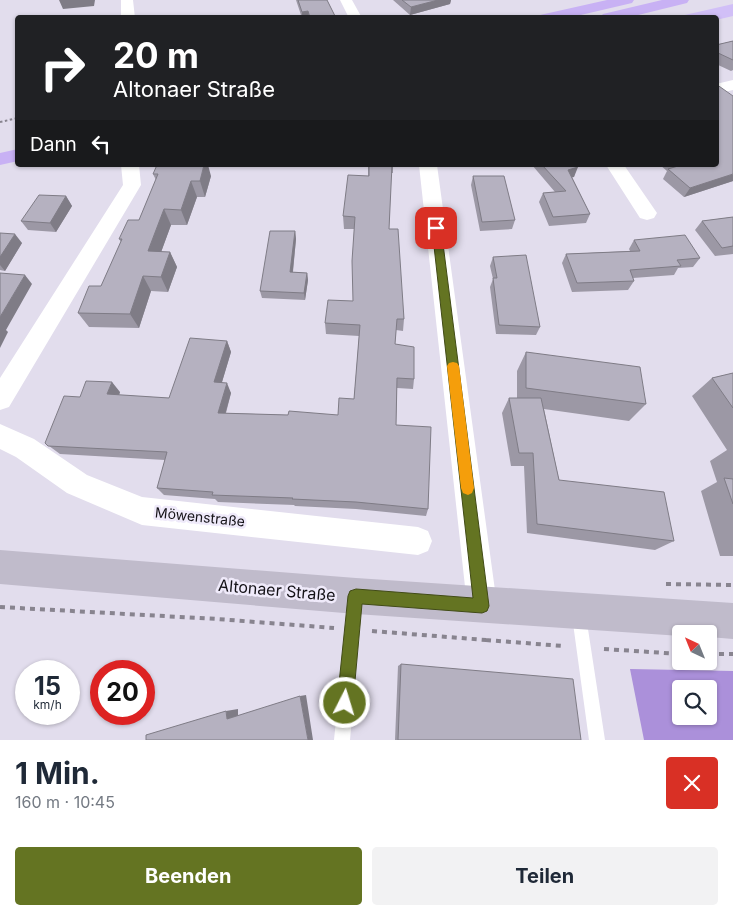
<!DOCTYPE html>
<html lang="de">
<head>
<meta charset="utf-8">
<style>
  :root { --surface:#fff; --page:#f2f2f3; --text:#1f2937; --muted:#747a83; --accent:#647422 }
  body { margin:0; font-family:Inter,sans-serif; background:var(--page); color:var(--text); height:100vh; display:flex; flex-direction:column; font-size:19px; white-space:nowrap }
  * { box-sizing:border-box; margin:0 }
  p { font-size:16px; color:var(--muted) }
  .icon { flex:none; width:28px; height:28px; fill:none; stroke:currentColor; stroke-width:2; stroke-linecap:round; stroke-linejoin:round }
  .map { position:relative; height:740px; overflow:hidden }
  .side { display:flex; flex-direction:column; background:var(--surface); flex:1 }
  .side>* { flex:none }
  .hud { position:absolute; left:15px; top:15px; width:704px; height:152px; border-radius:5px; box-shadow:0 1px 4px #0004; background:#202124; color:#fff; overflow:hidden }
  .needle { width:32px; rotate:317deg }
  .controls { position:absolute; left:672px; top:625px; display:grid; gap:10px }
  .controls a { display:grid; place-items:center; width:45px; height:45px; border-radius:5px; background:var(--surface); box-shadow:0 1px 4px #0004; font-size:25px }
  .speed { position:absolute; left:15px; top:660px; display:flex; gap:10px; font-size:25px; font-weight:700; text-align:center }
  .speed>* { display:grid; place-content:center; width:65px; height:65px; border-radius:50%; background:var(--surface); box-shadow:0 1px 4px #0004; line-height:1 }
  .speed small { font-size:12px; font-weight:400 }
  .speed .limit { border:8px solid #d22; background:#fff; color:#111 }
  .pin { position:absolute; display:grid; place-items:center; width:42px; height:42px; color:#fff; margin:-21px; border-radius:10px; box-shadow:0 2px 8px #0006 }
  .me { position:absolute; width:55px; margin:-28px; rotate:5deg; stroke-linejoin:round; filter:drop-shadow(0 0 4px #0008) }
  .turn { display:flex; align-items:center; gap:18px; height:105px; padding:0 15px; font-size:22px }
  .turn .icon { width:65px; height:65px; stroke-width:2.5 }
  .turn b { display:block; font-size:35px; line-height:42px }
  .then { display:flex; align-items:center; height:48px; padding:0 15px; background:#0003; gap:10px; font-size:19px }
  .round { display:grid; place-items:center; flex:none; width:52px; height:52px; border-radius:5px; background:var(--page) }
  .head { display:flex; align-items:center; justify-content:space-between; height:85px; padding:0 15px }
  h1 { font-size:30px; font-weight:700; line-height:38px }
  .cta { display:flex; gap:10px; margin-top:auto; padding:10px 15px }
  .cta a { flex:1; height:58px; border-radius:5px; background:var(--accent); color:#fff; font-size:20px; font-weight:700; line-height:58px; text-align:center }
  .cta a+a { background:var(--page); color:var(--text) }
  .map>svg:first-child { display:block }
  .green { fill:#d1bff7 }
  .forest { fill:#ab90da; fill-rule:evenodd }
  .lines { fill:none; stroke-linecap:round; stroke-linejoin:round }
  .path-far1 { stroke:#88848f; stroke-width:2; stroke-dasharray:2.5 2.5; stroke-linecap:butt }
  .path { stroke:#88848f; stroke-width:4; stroke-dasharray:5 5; stroke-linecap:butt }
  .service { fill:#fff; fill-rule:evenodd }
  .minor { fill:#fff; fill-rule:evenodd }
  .secondary { fill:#c0bbcb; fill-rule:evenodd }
  .motorway { fill:#c8b1f4; fill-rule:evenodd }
  .wall { fill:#9c98a5 }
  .shaded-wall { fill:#7f7c86 }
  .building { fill:#b5b1c0; stroke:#7f7c86 }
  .route { fill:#647422; stroke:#414b16 }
  .slow { fill:#f59e0b }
  .labels { text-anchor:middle; stroke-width:5; stroke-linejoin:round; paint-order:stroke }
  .street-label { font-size:14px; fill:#131116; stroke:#efeafa }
  .near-street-label { font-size:16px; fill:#131116; stroke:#efeafa }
</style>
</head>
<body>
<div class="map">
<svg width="733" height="740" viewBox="0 0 733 740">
  <rect width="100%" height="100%" fill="#e2dded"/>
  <path class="green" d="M733 4V16L716 20V18L676 17Z"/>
  <path class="forest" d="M630 669 733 671V740H644ZM681 689H709V716H681Z"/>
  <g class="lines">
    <path class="path-far1" d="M0 122 18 118"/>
    <path class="path" d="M666 584 733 585
      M0 607 217 619 334 628
      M372 631 486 640V636
      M486 640 563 646
      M604 649 681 654
      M709 654H733"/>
    <path class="service" d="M355 594 360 596 362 601 350 740H334L348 601 350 596Z
      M579 609 584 611 586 616 605 740H589L572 616 574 611Z"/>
    <path class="minor" d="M121 0H133L135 18H121Z
      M340 0H352L362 18H349Z
      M733 80V90L716 94V84Z
      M121 165H139L141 185 9 407 0 410V378L123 185Z
      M419 165H437L497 605 493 616 482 620 471 616 467 605Z
      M606 165H624L657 213 654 218 647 220 640 218Z
      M0 424 34 439 87 475 142 497 418 527 428 531 432 541 428 551 418 555 142 525 67 493 16 457 0 449Z"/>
    <path class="secondary" d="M0 550 356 578 733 603V639L709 637V634H681V636L356 614 0 584Z"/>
    <path class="motorway" d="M607 0H634L632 3 568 18H538L540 15Z
      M662 0H689L687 3 626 18 600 17 603 14Z
      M18 149V161L0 165V153Z"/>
  </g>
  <path class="wall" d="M296 0H327L336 18H302Z
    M393 0H451L450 4 410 15Z
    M733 41V70L731 71 716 64V45Z
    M368 165H393V173H391L389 229 404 319 403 331 396 330 395 344 414 379 413 389 397 388 396 425 428 509 426 516 356 509 295 506 294 505 218 502 215 499 164 495 157 488 165 460 60 454 45 443 80 397 120 392 119 395 169 398 227 341 231 352 222 382 231 393 226 413 288 415H338L354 399 359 336 326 334 325 323 353 301 354 229H344L343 216 368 176Z
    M532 165H576L574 177H572L590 214 586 223 549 226 539 202 543 193 555 192Z
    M660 165H716L733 181 684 197 663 179 667 171Z
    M153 174 211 176 205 197H197L187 225H171L161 252H170L177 267 168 292 151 291 139 328 89 327 78 313 101 286 121 242 119 239 139 220 156 180Z
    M473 176 515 220 512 229 480 231 471 185Z
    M66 196 72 206 56 232 28 230 21 221Z
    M733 217V254L715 256 695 230 702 221Z
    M295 231 296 239 293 272 307 273 308 280 305 300 262 298 260 291Z
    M0 233 22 243 5 271 0 270Z
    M634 240 700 258 693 267 678 268 674 275 633 278 634 281 628 290 572 292 562 263 566 254 630 251 629 249Z
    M493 257 540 327 536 335 496 334 490 287 493 279 490 266Z
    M526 352 646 404 629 421 544 409 559 480 674 541 655 550 527 533 524 466H511L502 413 509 398H517V371Z
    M733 373V556H720L701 491 717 482 710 461 727 450 692 396 712 378Z
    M401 664 581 740H395L398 666Z"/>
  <path class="shaded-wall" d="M59 0H95L94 6 63 9Z
    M438 0H451L450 4 410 15 411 7Z
    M308 11 309 18H302V12Z
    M204 165H208L211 176 205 197 200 181Z
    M578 167 574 177 565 179 568 170Z
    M733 174V181L684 197 690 188Z
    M191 181 197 197 187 225 181 210Z
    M66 196 72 206 56 232 50 223Z
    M164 209 171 225 156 266 148 251Z
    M295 231 296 239 292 279 290 272Z
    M15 234 22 243 5 271 0 265V257Z
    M170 252 177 267 168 292 161 277Z
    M307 273 308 280 305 300 304 293Z
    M25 275 32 284 6 330 8 332 0 348V317Z
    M143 276 151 291 139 328 130 314Z
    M227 341 231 352 219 392 214 382Z
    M112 382 120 392 116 404 107 394Z
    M227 383 231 393 223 422 218 413Z
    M306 695 313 740H308L300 696Z
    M238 709V716L227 719 226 711Z"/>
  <path class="building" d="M298 0H327L336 18H310L308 11 302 12Z
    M402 0H438L411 7Z
    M733 41V60L716 52V45Z
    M716 84 733 96V174L690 188 668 169 678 166 677 165H716Z
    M157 165H204L200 181H191L181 210 164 209 148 251 170 252 161 277 143 276 130 314 78 313 89 286H101L122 239H119L128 220H139L158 174H153Z
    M369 165H392L389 229H398L404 319H397L395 344 414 347V379L397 378 396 425 431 427 428 509 356 502 292 499 293 498 212 495 213 492 157 488 167 452 48 446 45 443 64 396 80 397 86 381 112 382 107 394 169 398 190 338 227 341 214 382 227 383 218 413 288 415 289 411 338 415 339 398 354 399 360 325 325 323 328 300 353 301 352 261 355 217 343 216 348 175 369 176Z
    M542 165H576L578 167 568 170 590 214 553 217 543 193 566 191Z
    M473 176H504L515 220 482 222Z
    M39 195 66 196 50 223 21 221Z
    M733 217V246L722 248 702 221Z
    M270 231H295L290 272 307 273 304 293 260 291Z
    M0 233 15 234 0 257Z
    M685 235 700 258 677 260 681 266 630 270 634 281 577 283 566 254 640 251 634 240Z
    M526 255 540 327 499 325 493 278H497L493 257Z
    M0 273 25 275 0 317Z
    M526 352 640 367 646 404 526 388Z
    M733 373V408L712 378Z
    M509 398H541L559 480 664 492 674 541 537 524 533 453H519Z
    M724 478 733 479V504Z
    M401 664 573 679 581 740H398Z
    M300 696 308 740H146V735L226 711 227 719Z"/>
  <path class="route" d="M436 225 441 228 489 606 487 611 482 613 362 604 353 703 351 709 345 711 340 709 337 703 348 596 350 591 356 589 473 598 432 228Z"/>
  <path class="slow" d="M453 362 457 363 459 366 474 488 472 493 468 495 463 493 461 488 447 366 449 363Z"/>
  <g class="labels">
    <g class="street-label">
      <text transform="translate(200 517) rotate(6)" y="5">Möwenstraße</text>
    </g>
    <g class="near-street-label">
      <text transform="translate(277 590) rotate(5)" y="6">Altonaer Straße</text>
    </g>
  </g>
</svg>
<div class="controls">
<a><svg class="needle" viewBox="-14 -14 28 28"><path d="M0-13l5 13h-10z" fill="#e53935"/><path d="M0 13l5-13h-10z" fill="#747a83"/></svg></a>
<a><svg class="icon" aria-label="search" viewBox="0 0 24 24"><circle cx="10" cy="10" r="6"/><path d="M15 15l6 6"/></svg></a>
</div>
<div class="speed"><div>15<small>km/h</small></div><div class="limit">20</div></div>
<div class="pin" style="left:436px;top:228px;background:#d93025"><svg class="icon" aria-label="arrive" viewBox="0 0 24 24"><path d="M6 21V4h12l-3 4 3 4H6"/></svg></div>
<svg class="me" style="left:345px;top:703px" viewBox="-20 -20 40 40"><circle r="17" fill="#647422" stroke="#fff" stroke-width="3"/><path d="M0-11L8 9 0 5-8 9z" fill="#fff"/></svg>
<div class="hud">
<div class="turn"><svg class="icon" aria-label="right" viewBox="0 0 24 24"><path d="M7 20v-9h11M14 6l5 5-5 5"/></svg><div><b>20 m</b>Altonaer Straße</div></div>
<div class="then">Dann<svg class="icon" aria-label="left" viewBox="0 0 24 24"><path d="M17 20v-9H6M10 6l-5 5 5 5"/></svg></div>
</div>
</div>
<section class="side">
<div class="head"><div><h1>1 Min.</h1><p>160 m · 10:45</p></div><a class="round" style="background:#d93025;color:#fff"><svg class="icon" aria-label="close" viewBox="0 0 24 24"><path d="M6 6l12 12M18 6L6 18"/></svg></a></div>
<div class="cta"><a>Beenden</a><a>Teilen</a></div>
</section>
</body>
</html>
